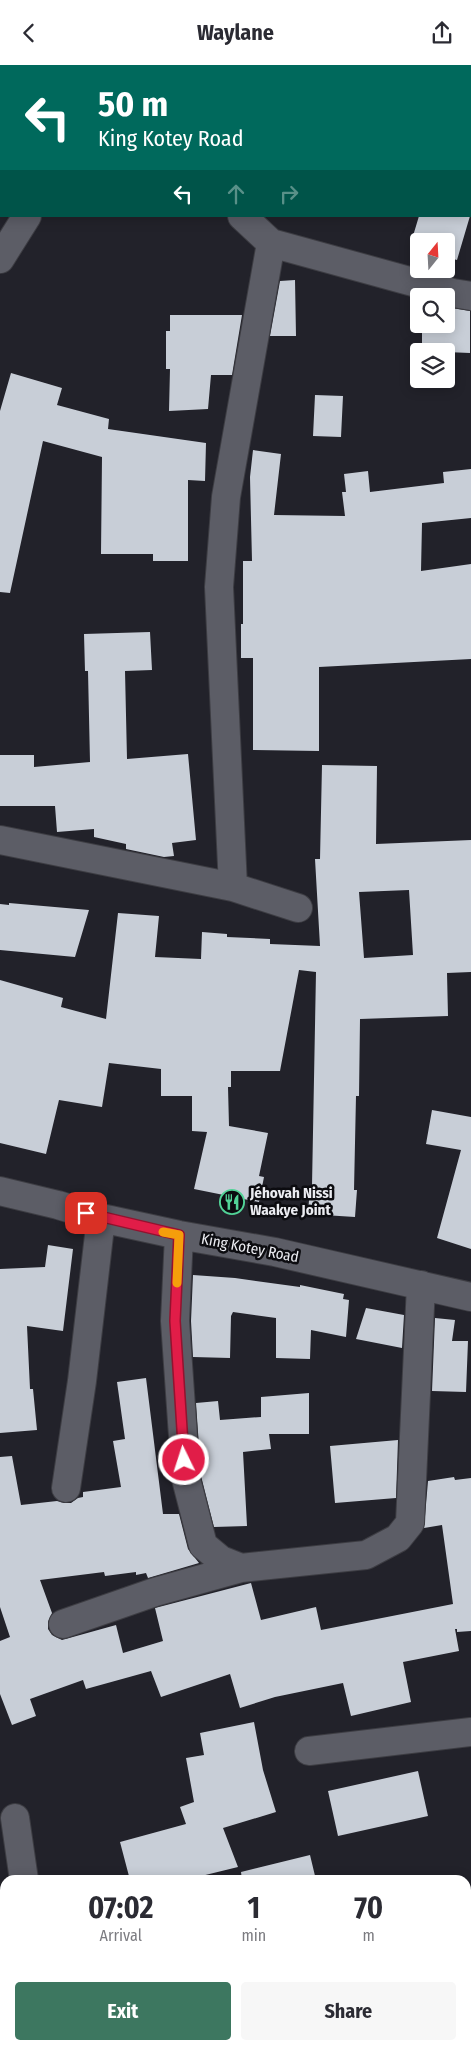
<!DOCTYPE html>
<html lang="en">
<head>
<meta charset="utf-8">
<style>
  :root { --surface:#fff; --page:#f7f7f7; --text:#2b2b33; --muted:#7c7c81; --accent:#3d7760 }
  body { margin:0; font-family:"Fira Sans Condensed",sans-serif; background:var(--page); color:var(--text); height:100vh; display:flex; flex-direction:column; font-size:19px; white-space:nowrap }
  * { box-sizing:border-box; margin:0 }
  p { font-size:16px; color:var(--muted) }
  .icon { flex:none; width:28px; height:28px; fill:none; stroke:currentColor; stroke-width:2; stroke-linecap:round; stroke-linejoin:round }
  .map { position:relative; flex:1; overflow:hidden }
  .side { position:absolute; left:0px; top:1810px; width:471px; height:175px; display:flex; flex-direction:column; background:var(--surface); border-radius:15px 15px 0 0; box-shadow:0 2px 12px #0003 }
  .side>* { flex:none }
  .guide { position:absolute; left:0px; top:0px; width:471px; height:152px; box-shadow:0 2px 12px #0003; background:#00695c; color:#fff; overflow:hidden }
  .needle { width:32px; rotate:18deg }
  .controls { position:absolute; left:410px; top:168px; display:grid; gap:10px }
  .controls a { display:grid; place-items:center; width:45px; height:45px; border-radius:5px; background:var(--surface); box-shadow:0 2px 12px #0003; font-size:25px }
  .pin { position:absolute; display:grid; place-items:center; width:42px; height:42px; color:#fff; margin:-21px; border-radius:10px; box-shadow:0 2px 8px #0006 }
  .me { position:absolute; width:55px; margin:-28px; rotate:356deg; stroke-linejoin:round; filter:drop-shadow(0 0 4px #0008) }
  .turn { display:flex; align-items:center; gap:18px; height:105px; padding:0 15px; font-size:22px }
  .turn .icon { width:65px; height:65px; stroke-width:2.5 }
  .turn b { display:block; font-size:35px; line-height:42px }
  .lanes { display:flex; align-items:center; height:48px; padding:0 15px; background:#0003; justify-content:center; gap:25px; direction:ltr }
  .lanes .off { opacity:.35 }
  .eta { display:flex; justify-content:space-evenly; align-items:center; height:85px; text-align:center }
  .eta b { font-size:30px; font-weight:700; line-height:35px }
  .primary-button { display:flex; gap:10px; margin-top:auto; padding:10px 15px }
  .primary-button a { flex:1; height:58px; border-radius:5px; background:var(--accent); color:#fff; font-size:20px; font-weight:700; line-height:58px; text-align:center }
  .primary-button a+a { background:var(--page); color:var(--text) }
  header { display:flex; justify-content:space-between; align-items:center; height:65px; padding:0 15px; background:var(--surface); font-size:22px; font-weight:700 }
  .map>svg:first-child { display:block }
  .building { fill:#c8ced7; fill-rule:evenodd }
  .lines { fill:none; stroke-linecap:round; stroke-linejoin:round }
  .minor-casing { stroke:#3d3d43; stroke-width:30 }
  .minor { stroke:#5c5d66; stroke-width:28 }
  .route-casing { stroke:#92132f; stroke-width:12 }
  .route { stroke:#e11d48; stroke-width:9 }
  .slow { stroke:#f59e0b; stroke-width:9 }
  .labels { text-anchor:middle; stroke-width:5; stroke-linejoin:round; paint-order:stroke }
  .poi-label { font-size:15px; font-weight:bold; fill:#ebecf1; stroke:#0c0c10; text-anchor:start }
  .street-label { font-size:15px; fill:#ebecf1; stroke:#0c0c10 }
</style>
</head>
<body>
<header><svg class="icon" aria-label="back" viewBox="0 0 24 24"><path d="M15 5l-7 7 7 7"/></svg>Waylane<svg class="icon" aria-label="share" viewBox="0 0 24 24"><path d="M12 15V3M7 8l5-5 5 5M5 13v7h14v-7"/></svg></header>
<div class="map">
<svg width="471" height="1985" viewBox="0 0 471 1985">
  <rect width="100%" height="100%" fill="#22222a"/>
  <path class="building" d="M419 151H470L457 195 446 192V176H419V184L410 181Z
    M295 215 296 271H270L280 216Z
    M446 242 470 246V288L422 286V259H446Z
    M170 250H242L232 310H211L208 344 169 346 170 304H166V266H170Z
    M11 308 62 323 57 340 109 354 108 364 206 378 205 416 188 415V496H153V489H101L102 392 43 376 10 528 0 527V346Z
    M315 330 343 331 341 372 313 371Z
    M253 385 281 389 274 450 345 451 342 427H346L344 409 368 406 370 427 444 418 443 407 471 404V453L422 458 421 506 471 499V594L319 602V686L253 685V593H241V559H243V496H252L250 412Z
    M150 567 152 605 125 606 127 694 188 689 196 775 172 778 174 791 164 792 126 784V779L94 772V764L57 767 55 741H0V690H34V702L90 697 88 606H85L84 569Z
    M322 700 377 701 376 779 471 775V907L447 908 448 951 360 954 359 1031H356L354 1125H357L355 1152 308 1149 310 1121H312L316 907 299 905 280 1006H231V1022H228L229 1061 268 1068 259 1111 264 1112 259 1137 194 1124 207 1067 192 1066V1031H161V1004L109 998 102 1042 59 1035 46 1089 0 1078V915L63 933 61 942 106 954 118 848 159 851 155 892 201 894 202 867 227 869V872L270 874V879L320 881 315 794H320ZM409 825 413 890 364 893 359 827Z
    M9 838 89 845 75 892 0 885V839L9 840Z
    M432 1045 471 1052V1184L437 1173 461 1085 426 1079Z
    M48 1180 73 1184 63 1266 27 1261 30 1324H33L37 1365 0 1368V1204L45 1202Z
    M193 1210 235 1213 300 1222V1220L344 1229 343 1234 349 1235 346 1272 311 1265 310 1294 276 1293V1253L233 1247 231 1251 230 1293 193 1292 191 1256Z
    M366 1243 404 1250 402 1283 356 1274Z
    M435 1253 455 1255 452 1276H468L466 1327 432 1326Z
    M146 1313 163 1449H179L188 1484 199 1498 148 1513 146 1508 136 1510V1507L105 1511 104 1507 40 1515 52 1548 48 1557V1564L52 1570 62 1575 116 1560 123 1588 163 1576 155 1543 251 1518 261 1555 316 1542 321 1565 453 1539 442 1460 424 1463 428 1416 454 1412 455 1415 471 1413V1566L457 1567V1564H455L459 1586 403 1597 411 1637 351 1651 343 1618 275 1632 240 1643 230 1609 161 1632 151 1606 86 1624 83 1615 30 1634 36 1651 12 1660 0 1629V1576L10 1572 0 1542V1392L12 1391 21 1440 57 1436 64 1438H71L78 1433 83 1432V1427L121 1422 113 1376 125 1374 117 1317Z
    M309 1328V1369H269L271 1384 243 1387 247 1461 214 1462 201 1411 196 1338 218 1336 220 1355 261 1352V1332Z
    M398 1375 396 1433 335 1438 330 1381Z
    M254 1657 263 1705 276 1747 223 1763 238 1802 185 1815H130L120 1777 186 1759 180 1742 194 1737 186 1693 204 1690 200 1668Z
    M418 1706 428 1751 338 1771 328 1726Z
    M310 1790 316 1815H242L241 1807Z"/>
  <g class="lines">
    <defs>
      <path id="minor" d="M122 1 123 0
        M242 151 271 178 453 228 471 231
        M0 194 27 151
        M0 775 233 822 298 843
        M233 822 219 522 226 432 271 178
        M0 1126 58 1140 101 1153 179 1170 275 1187 471 1232
        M66 1423 82 1316 101 1153
        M241 1503 366 1490 398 1473 410 1458 421 1220
        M63 1559 155 1527 241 1503 221 1495 203 1480 186 1414 175 1256 179 1170
        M309 1686 471 1667
        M15 1753 24 1815
        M48 1980 49 1985"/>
    </defs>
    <use href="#minor" class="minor-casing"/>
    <use href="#minor" class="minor"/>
  </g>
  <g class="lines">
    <defs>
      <path id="route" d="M86 1148 179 1170 175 1256 184 1395"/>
    </defs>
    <use href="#route" class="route-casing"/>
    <use href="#route" class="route"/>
    <path class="slow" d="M163 1167 179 1170 177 1218"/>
  </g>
  <defs>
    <symbol id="restaurant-ring" viewBox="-11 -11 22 22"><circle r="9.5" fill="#0c0c10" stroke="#52d397" stroke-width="1.5"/><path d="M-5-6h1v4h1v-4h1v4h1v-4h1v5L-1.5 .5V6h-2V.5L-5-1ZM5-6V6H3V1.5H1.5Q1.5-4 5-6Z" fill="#52d397"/></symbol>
  </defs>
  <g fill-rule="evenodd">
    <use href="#restaurant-ring" x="218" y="1123" width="28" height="28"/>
  </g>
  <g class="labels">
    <g class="poi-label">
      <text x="250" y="1133">Jéhovah Nissi<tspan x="250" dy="17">Waakye Joint</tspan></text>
    </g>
    <g class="street-label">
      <text transform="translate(250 1183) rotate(11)" y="5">King Kotey Road</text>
    </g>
  </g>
</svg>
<div class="controls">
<a><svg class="needle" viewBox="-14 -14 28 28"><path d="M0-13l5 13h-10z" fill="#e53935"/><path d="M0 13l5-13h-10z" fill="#7c7c81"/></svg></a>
<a><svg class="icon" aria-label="search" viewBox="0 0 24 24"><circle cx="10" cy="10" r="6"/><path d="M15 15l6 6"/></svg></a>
<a><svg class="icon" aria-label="layers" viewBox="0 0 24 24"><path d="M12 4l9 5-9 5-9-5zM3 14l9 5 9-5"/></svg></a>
</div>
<div class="pin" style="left:86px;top:1148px;background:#d93025"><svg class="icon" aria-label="arrive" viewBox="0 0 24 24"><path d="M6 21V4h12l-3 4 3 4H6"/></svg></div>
<svg class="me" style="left:184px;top:1395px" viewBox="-20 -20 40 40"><circle r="17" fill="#e11d48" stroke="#fff" stroke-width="3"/><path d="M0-11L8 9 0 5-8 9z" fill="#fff"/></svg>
<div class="guide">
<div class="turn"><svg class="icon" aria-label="left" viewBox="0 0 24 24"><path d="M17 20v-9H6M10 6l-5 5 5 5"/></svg><div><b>50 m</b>King Kotey Road</div></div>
<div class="lanes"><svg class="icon" aria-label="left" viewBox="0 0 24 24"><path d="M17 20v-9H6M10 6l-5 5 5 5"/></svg><svg class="icon off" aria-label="ahead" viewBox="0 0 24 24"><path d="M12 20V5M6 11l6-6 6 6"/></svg><svg class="icon off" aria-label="right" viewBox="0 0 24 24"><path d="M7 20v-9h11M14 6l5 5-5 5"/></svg></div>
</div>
<section class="side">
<div class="eta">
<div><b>07:02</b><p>Arrival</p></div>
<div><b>1</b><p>min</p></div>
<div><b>70</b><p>m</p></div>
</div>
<div class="primary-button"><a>Exit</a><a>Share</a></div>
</section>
</div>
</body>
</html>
